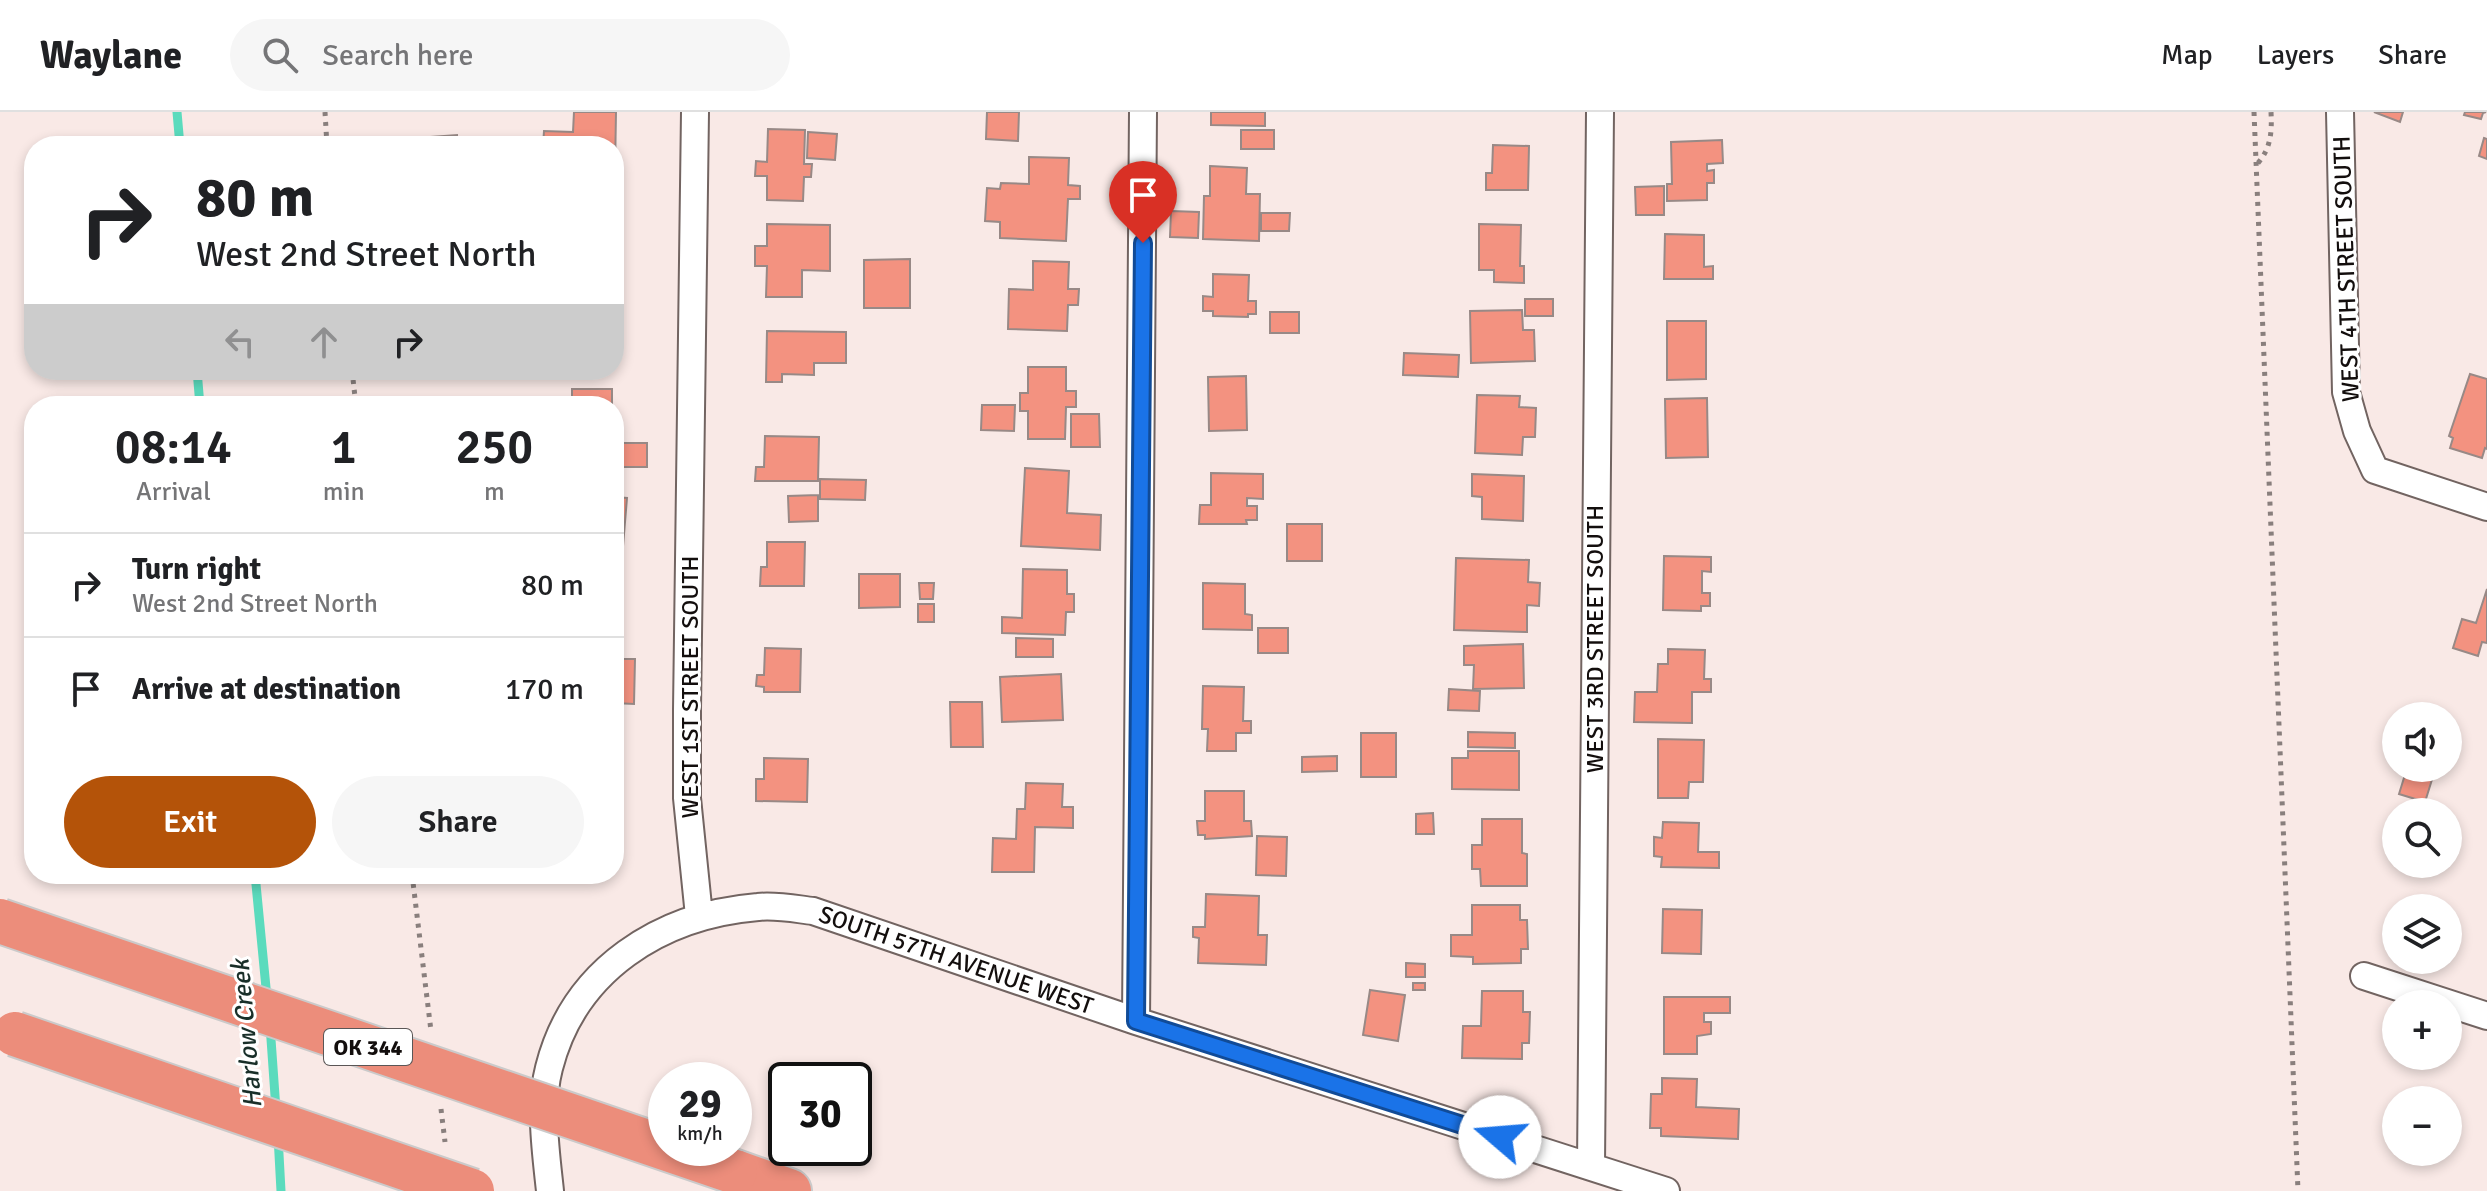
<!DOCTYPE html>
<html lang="en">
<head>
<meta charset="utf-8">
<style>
  :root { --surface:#fff; --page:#f6f6f6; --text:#202124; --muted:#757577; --line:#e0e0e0; --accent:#b45309 }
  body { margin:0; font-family:Signika,sans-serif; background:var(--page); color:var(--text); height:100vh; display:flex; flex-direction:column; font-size:30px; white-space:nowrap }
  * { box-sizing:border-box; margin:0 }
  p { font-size:26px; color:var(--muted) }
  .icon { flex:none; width:44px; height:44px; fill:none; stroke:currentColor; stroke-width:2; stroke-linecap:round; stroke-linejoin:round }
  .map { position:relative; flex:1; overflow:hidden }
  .details { position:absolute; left:24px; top:284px; width:600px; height:488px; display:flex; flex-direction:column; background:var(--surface); border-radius:32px; box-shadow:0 4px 12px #0003 }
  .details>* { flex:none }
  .guide { position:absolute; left:24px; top:24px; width:600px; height:244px; border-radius:32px; box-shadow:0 4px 12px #0003; background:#fff; color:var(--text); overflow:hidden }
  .fabs { position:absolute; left:2382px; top:590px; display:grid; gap:16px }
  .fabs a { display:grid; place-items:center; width:80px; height:80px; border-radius:50%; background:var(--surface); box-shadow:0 4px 12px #0003; font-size:40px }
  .speed { position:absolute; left:648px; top:950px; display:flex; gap:16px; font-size:40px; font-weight:700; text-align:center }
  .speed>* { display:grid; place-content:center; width:104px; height:104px; border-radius:50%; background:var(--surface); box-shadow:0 4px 12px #0003; line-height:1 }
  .speed small { font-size:20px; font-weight:400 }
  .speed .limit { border:4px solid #111; border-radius:12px; background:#fff; color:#111 }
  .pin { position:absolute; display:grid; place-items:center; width:68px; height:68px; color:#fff; margin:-82px -34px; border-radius:50% 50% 50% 0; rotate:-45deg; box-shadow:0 0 8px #0007 }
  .pin .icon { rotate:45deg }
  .me { position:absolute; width:88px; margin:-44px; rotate:288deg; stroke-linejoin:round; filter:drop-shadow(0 0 6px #0008) }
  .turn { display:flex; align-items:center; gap:28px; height:168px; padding:0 40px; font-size:36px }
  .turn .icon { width:104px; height:104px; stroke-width:2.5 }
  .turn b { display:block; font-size:56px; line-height:68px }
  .lanes { display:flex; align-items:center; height:76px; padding:0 40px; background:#0003; justify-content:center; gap:40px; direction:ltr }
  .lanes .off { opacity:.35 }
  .eta { display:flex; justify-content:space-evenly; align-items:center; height:136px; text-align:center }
  .eta b { font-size:48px; font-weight:600; line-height:56px }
  .button { display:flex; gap:16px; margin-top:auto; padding:16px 40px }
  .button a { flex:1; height:92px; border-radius:48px; background:var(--accent); color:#fff; font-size:32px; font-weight:600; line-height:92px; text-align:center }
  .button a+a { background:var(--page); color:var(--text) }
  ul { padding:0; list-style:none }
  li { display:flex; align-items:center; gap:24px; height:104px; padding:0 40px; border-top:2px solid var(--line) }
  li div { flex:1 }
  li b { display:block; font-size:30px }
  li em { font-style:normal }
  header { display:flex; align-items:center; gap:48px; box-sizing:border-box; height:112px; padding:0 40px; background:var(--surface); border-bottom:2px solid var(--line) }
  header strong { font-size:38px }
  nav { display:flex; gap:44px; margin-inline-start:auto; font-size:28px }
  .search { width:560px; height:72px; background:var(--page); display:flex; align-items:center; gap:20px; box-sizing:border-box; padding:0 28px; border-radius:44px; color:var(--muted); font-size:30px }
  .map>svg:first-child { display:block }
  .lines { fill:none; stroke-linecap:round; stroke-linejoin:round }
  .stream { stroke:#5bdbbd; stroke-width:9 }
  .building { fill:#f39280; stroke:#988986; stroke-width:2 }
  .street-casing { stroke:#726461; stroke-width:30 }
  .highway-casing { stroke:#cbcaca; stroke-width:48 }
  .path { stroke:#897f7d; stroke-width:5; stroke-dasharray:4 6; stroke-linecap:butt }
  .street { stroke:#fff; stroke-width:26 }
  .highway { stroke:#ec8d7b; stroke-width:44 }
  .highway-bridge-casing { stroke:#cbcaca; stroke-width:48; stroke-linecap:butt }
  .highway-bridge { stroke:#ec8d7b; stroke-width:44 }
  .route-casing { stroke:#114b97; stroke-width:20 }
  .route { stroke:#1a73e8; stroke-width:14 }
  .labels { text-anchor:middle; stroke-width:6; stroke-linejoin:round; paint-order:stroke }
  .shield { fill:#fff; stroke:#5a5656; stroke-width:2 }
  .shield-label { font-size:22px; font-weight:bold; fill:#130e0d }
  .street-label { font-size:24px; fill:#130e0d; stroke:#fff }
  .water-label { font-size:26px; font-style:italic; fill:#192f29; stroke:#fff }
</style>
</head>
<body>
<header>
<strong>Waylane</strong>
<div class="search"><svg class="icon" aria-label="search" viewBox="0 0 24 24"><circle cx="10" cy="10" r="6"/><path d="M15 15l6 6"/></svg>Search here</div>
<nav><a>Map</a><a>Layers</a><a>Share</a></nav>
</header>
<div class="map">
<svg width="2487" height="1079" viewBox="0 0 2487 1079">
  <rect width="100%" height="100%" fill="#f9e9e6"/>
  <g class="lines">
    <path class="stream" d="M177 0 180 34
      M197 258 200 294
      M255 762 267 886
      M270 913 276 998
      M278 1024 281 1079"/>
  </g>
  <path class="building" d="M574 0H616L615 60 614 34H543L544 19 573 20Z
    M987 0H1019L1018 29 986 27Z
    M1211 0H1265V14L1211 13Z
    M2374 0H2403L2400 10Z
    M2465 0H2486L2483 1 2481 7 2464 3Z
    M768 17 805 18 804 52H812L811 65H804L803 89 767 88V64H755L756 49 767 50Z
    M1241 18H1274V37H1241Z
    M808 20 837 22 835 48 807 46Z
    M457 23V34H418L417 26Z
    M2484 26 2487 27V47L2479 44Z
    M1722 28 1723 51 1707 52V59L1714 58V71H1707V88L1667 89V72H1672L1671 30Z
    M1493 33 1529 34 1528 78H1486V61H1492Z
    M1029 45 1069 46 1068 73 1080 74V87H1068L1066 129 1000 126V110L985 109 987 76 1000 77 1001 71 1029 72Z
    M1210 54 1247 56 1246 82H1260L1259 129 1203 127 1204 84H1210Z
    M1664 74V103H1636L1635 75Z
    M1171 99 1199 100 1198 126 1170 125Z
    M1261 101H1290L1289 119H1261Z
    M767 112 830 113V159L802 158V185H766L767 154H755V134H767Z
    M1479 112 1521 113 1520 154H1524V171L1494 170V158H1479Z
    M1665 122 1704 123V155L1713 154V167H1664Z
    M910 147V196H864V148Z
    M1033 149 1069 150 1068 177H1079L1078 193H1068L1067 219 1008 217 1009 177 1033 178Z
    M1213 162 1249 163 1248 189H1256V202H1248V205L1213 204V199H1203V184L1213 185Z
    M1525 187H1553V204H1525Z
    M1522 198 1523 218H1534L1535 249 1471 251 1470 199Z
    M1270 200H1299V221H1270Z
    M1667 209H1706V267L1667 268Z
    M767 219 846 220V251H814V263L782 262V270H766Z
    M1404 241 1459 243 1458 265 1403 263Z
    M1028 255H1066V279H1076V295H1066L1065 327H1028V299H1020V281H1028Z
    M2470 262 2487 267V337L2485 336 2482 346 2450 336 2453 326 2449 324Z
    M1246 264 1247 318 1209 319 1208 265Z
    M572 277H612V294H572Z
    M1477 283 1520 284 1519 295 1536 296 1535 325H1523L1522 343 1475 341Z
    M1707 286 1708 345 1666 346 1665 287Z
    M982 293H1015L1014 319 981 318Z
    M1071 302H1099L1100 335H1071Z
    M765 324 819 325 818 369H755L756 355H764Z
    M619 331H647V355H619Z
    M1025 356 1069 359 1067 401 1101 403 1100 438 1021 434Z
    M1211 361 1263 362V387L1247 386V394H1257V408H1246L1247 412H1199L1200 393H1211Z
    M1472 362 1524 364 1523 409 1482 407V385L1472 384Z
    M820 367 866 368 865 388 820 387Z
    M818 383V409L789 410 788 384Z
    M614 385 627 386 621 458 614 457Z
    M1287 412H1322V449H1287Z
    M767 430H805L804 474H760L761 455H767Z
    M1664 444 1711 445V460L1702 459V481H1710V494H1701V499L1663 498Z
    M1456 446 1529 448 1528 470 1540 471 1539 494 1527 493V520L1454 518Z
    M1023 457 1067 458V482H1074V500H1066L1065 523 1002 521V505L1022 506Z
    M859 462H900V495L859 496Z
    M919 471H934L933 487H920Z
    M1203 471 1245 472V502L1252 503V518L1203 517Z
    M2487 477V531L2482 530 2478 544 2453 536 2462 507 2476 511Z
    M918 492H934V510H918Z
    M1258 516H1288V541H1258Z
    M1016 526 1053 527V545H1016Z
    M1523 532 1524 576 1473 577 1474 553H1464V534Z
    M765 536 801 537 800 580H764V575L756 574 757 563H764Z
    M1668 537 1705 538 1704 567H1711V580H1692V611L1634 610 1635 580H1657L1658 552H1668Z
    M614 547H635L634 592 614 591Z
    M1061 562 1063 608 1002 610 1000 565Z
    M1203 574 1244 575 1243 609H1251V621H1236V639H1207L1208 617H1202Z
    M1449 577 1480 579 1479 599 1448 598Z
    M950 590H982L983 635H951Z
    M1468 620 1515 621V636L1468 635Z
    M1361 621H1396V665H1361Z
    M1658 627 1704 628 1703 670H1689L1688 686H1658Z
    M1468 639H1519V678L1452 677V646H1468Z
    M1337 644V659L1302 660V645Z
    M764 646 808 647 807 690 756 689V667H764Z
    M2407 656 2435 658 2425 690 2399 682Z
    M1026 671 1063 672 1062 695H1073V716L1035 715 1034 760H992L993 726 1016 727 1017 697H1025Z
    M1205 679H1244V709H1251L1252 724 1205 727V723H1198L1197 709H1205Z
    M1433 701 1434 722H1416V702Z
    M1482 707H1522V741L1527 742V774H1481L1480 757H1472V733H1482Z
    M1663 710 1699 711 1698 740H1719V756L1661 755 1662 745 1654 744V725L1662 726Z
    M1257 724 1287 725 1286 764 1256 763Z
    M1206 782 1259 784 1258 823H1267L1266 853 1198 851 1199 826 1193 825V815H1205Z
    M1472 793H1520V808H1527L1528 837H1521V851L1473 852V845L1451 844V823H1472Z
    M1663 797 1702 798 1701 842 1662 841Z
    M1406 851 1425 852V865H1406Z
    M1413 871H1425V878H1413Z
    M1370 878 1405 883 1398 929 1363 923Z
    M1482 879H1523V900H1530L1529 931H1522V947L1462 946 1463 914H1481Z
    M1664 885H1730V901H1704V910H1711V922L1697 924V942H1664Z
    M1662 966 1697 967 1696 995 1739 997 1738 1027 1661 1024V1016H1650L1651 982H1662Z"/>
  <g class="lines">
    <defs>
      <path id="street" d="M695 0 687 598V686L699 804
        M2340 0 2346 280 2357 319 2375 358 2487 395
        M2364 864 2487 904
        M1136 909 1143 0
        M1591 1054 1600 0
        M550 1079C546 1041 539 994 549 956 574 857 661 803 758 795 776 793 796 797 813 799L1136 909 1666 1079"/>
      <path id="highway" d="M735 1060 789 1079"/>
    </defs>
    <use href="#street" class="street-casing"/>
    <use href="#highway" class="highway-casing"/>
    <path class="path" d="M325 0 327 34
      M2254 0 2298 1079
      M2258 51C2271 36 2272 20 2271 0
      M352 258 356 294
      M412 762 431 919
      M441 997 445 1030"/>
    <use href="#street" class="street"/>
    <use href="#highway" class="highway"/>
    <defs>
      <path id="highway-bridge" d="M0 809 735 1060
        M15 922 472 1079"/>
    </defs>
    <use href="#highway-bridge" class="highway-bridge-casing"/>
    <use href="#highway-bridge" class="highway-bridge"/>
  </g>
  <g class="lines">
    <defs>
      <path id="route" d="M1143 131 1136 909 1500 1025"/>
    </defs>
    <use href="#route" class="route-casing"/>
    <use href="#route" class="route"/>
  </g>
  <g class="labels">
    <rect class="shield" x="324" y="917" width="88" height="36" rx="6"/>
    <g class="shield-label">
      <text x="368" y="943">OK 344</text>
    </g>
    <g class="street-label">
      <text transform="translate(2346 157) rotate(-92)" y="8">WEST 4TH STREET SOUTH</text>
      <text transform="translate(1595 527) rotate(-90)" y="8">WEST 3RD STREET SOUTH</text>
      <text transform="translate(690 575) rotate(-90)" y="8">WEST 1ST STREET SOUTH</text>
      <text transform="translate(956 848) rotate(19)" y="8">SOUTH 57TH AVENUE WEST</text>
    </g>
    <g class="water-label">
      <text transform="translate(246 922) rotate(-95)" y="9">Harlow Creek</text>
    </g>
  </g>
</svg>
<div class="fabs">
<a><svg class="icon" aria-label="sound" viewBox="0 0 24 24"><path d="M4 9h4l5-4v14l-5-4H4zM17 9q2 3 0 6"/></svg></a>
<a><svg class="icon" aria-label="search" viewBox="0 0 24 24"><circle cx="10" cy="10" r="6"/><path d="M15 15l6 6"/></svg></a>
<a><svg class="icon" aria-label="layers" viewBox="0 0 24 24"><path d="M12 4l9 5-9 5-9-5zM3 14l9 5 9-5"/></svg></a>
<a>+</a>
<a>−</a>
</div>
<div class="speed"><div>29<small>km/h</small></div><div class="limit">30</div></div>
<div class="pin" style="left:1143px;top:131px;background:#d93025"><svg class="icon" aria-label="arrive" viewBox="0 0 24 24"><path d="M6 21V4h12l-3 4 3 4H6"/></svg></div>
<svg class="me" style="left:1500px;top:1025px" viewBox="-20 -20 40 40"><circle r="19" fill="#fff"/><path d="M0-13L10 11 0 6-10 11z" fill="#1a73e8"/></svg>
<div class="guide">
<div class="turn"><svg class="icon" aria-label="right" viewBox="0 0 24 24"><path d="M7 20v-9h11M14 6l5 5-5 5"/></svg><div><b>80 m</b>West 2nd Street North</div></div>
<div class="lanes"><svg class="icon off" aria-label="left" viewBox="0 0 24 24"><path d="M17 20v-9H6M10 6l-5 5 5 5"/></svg><svg class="icon off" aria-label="ahead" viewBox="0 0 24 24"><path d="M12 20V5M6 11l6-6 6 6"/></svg><svg class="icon" aria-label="right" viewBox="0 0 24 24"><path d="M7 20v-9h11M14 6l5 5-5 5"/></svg></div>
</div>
<section class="details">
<div class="eta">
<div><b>08:14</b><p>Arrival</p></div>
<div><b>1</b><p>min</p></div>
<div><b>250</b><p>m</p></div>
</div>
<ul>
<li><svg class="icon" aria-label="right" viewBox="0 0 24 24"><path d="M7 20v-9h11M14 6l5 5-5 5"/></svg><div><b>Turn right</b><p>West 2nd Street North</p></div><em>80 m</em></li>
<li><svg class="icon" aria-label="arrive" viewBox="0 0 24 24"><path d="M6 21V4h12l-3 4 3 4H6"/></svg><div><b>Arrive at destination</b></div><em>170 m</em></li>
</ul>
<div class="button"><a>Exit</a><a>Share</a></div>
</section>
</div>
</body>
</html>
